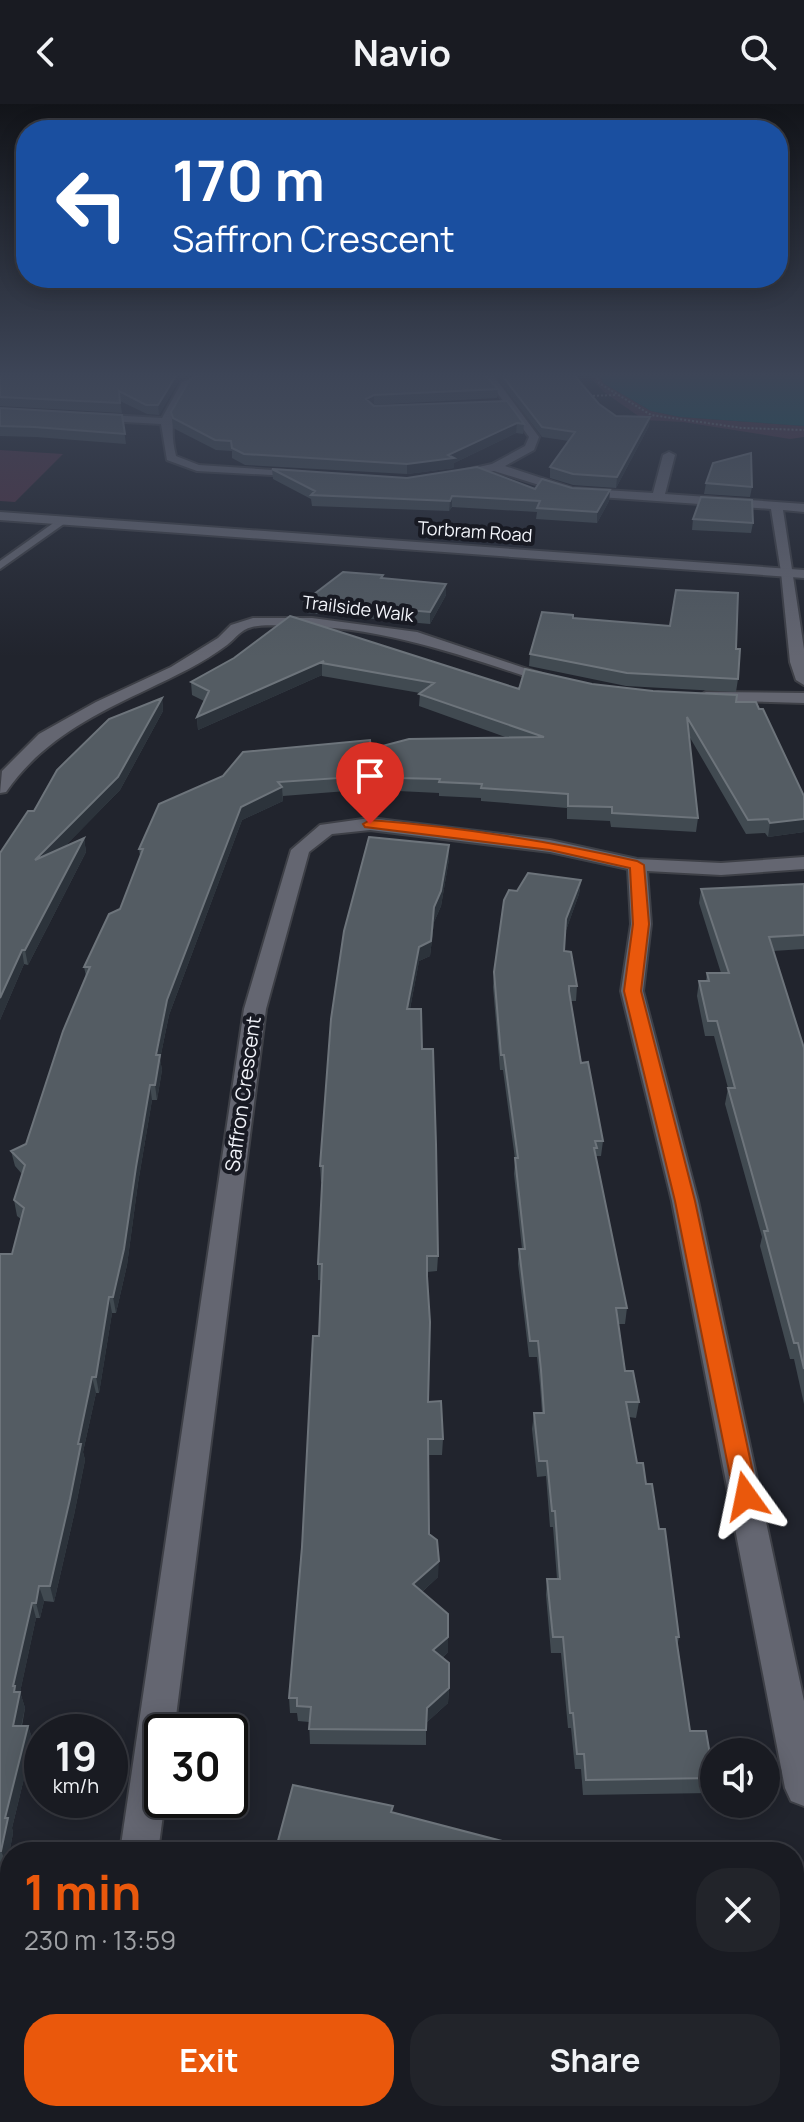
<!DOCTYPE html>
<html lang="en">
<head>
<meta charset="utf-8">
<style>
  :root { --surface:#191b22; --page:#22242a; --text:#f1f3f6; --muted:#9fa1a5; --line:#373940; --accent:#ea580c }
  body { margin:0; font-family:Manrope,sans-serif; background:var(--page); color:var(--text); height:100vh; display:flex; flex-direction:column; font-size:30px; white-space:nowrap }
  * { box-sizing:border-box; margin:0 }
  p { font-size:26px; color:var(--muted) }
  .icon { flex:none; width:44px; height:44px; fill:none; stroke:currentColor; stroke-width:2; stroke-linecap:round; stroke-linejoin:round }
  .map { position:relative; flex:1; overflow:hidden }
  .drawer { position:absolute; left:0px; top:1738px; width:804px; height:280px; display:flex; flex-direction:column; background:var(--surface); border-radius:32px 32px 0 0; box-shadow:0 4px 20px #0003,0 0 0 2px var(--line) }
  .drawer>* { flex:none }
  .banner { position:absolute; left:16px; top:16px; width:772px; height:168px; border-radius:32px; box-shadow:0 4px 20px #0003,0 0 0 2px var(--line); background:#1a4fa0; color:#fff; overflow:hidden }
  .tools { position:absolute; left:700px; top:1634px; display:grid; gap:16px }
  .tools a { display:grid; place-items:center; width:80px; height:80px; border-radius:50%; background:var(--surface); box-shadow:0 4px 20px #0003,0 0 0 2px var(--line); font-size:40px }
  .speed { position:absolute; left:24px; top:1610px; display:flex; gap:16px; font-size:40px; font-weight:700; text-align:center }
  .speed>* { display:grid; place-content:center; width:104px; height:104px; border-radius:50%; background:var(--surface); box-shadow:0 4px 20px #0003,0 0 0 2px var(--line); line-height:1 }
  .speed small { font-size:20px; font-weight:400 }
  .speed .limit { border:4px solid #111; border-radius:12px; background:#fff; color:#111 }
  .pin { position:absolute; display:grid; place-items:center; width:68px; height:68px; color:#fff; margin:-82px -34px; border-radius:50% 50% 50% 0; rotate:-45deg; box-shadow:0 0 8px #0007 }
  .pin .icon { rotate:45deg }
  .me { position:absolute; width:88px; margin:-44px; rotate:348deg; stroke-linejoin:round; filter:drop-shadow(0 0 6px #0008) }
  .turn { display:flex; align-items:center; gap:28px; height:168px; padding:0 24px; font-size:36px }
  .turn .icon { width:104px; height:104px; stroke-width:2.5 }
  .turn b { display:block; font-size:56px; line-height:68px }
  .round { display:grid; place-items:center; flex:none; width:84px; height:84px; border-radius:32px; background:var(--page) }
  .headline { display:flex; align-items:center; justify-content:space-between; height:136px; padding:0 24px }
  h1 { font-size:48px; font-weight:700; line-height:60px; color:var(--accent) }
  .action { display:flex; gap:16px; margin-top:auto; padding:16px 24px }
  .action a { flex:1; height:92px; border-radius:32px; background:var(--accent); color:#fff; font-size:32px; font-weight:700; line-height:92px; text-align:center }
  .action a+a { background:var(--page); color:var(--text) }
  header { display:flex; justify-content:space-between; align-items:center; height:104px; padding:0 24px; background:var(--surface); font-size:36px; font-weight:700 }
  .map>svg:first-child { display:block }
  .green { fill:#4e3043 }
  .water { fill:#08565e }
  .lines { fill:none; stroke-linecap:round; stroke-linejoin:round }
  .lane-casing { stroke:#3e4047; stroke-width:4 }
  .street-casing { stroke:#3e4047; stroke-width:4 }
  .secondary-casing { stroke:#3e4047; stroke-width:4 }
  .path { stroke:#787a82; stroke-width:2; stroke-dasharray:2 2; stroke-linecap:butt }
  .lane { fill:#646671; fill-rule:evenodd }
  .street { fill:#646671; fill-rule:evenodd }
  .secondary { fill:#646671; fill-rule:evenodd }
  .wall { fill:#414a51 }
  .shaded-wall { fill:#2c333b }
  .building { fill:#545c63; stroke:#6d747b; stroke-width:2 }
  .route { fill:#ea580c; stroke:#983908; stroke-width:2 }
  .labels { text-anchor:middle; stroke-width:8; stroke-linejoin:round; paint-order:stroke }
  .far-street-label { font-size:18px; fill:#f2f4fa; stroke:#181a23 }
  .street-label { font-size:20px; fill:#f2f4fa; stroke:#181a23 }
</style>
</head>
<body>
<header><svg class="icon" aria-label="back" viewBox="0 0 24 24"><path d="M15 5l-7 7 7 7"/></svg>Navio<svg class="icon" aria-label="search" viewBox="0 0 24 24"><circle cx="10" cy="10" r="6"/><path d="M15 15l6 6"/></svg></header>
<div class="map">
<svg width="804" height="2018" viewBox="0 0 804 2018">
  <rect width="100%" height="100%" fill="#21242d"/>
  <path class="green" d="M587 270H600L603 279 651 307 680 313 804 322V333L790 335 683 318 644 316 604 288Z
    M0 346 63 350 15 398 0 397Z"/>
  <path class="water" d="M600 270H804V322L680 313 651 307 603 279Z"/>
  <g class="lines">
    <defs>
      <path id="lane" d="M59 415 68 417 0 465V457Z"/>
      <path id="street" d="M206 270H223L189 282C173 306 169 324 176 352L199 361 303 368 307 369V373L197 367 167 356 161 320 90 316 85 313 90 310 162 314 182 278Z
        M479 270 494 272 539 333 534 346 505 362 572 384 653 389 663 351 669 348 675 351 665 390 804 400V408L783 406 804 545V581L796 576 790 558 781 468 771 405 571 391 494 367 447 374V370L492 360 525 342 529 333 488 276Z
        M253 514H312L417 528 563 577 555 582 549 580C466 553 384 522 294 522 281 522 265 520 252 523 240 526 236 534 227 541 203 559 175 572 148 585 93 611 41 637 6 688L0 689 2 667 39 630 96 598 171 563 218 534 231 521Z
        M706 588 804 589V599L700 596 698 593Z
        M370 714 550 736 637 755 721 759 804 753V765L721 771 647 767 651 820 643 887 698 1097 804 1597V1702L791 1697 785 1684 672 1097 621 887 631 820 628 765 550 748 370 726 332 730 309 748 266 905 174 1628H162V1696H165L158 1748H120L244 905 291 746 320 721Z
        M287 2008H362L366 2018H291Z"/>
      <path id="secondary" d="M0 408 804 466V474L0 416Z"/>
    </defs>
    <use href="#lane" class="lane-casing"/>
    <use href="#street" class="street-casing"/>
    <use href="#secondary" class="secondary-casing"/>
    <path class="path" d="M596 270 599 279 651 311 742 324 804 326
      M589 292 615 291"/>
    <use href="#lane" class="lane"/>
    <use href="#street" class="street"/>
    <use href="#secondary" class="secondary"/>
  </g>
  <path class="wall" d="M0 270H196L179 276 159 311 147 310 120 297 122 309 0 302Z
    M202 270 498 285 497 294 372 301 374 302 524 320 523 330 516 329 454 359V364L407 370 245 361 232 354V347L216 346 173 324 171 308Z
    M494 270H573L599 300 616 312 650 313 649 322 616 384 573 381 550 374V363L569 337 542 333Z
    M0 304 122 311 126 340 36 333 0 332Z
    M272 365 535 385 572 384 610 386 609 397 597 419 536 415 537 408 452 403 449 407 312 402 311 395 273 375Z
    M706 379 752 383 750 393 704 390Z
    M693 415 753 419 751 429 692 426Z
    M383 471V475L446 491 430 520 306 509 305 497Z
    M290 512 519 585 592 580 736 598 804 692V728L768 733 765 729 746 730 689 632 698 714 696 728 611 723 610 717 567 715V704L481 697V694L439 692V689L398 687V683L283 692V697L242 716 169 911 160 955 162 966 157 996H152L138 1079 127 1161 116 1209H112L99 1289H96L83 1348 85 1356 74 1411 54 1498 44 1497 40 1514H36L20 1588 25 1604 22 1622H28L33 1637 12 1724 13 1729 7 1761H1L0 1764V1150H12L21 1115 17 1112 14 1096 22 1070 15 1062 11 1047 26 1040 86 872 84 863 120 805 140 752 139 745 159 700 371 645 508 634 419 602 420 589 322 572V571L198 626 197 613 204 597 192 591 191 578 234 554Z
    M573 514 736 545 738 575 736 588 626 582 529 562 530 550Z
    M162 594 163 607 120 686 64 743 84 734 86 748 28 861 24 860 0 916V749L34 707Z
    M449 755 441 802 434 818 430 852 419 857 410 905 422 945 438 1152 437 1167 427 1168 428 1298 443 1335 442 1351H428L429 1430 438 1473 422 1488 448 1533V1548L442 1554 449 1584 448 1599 426 1619V1641L310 1640 309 1618 298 1617 297 1609H290L289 1594 319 1232 321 1176H318V1160L322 1078H321L320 1062Z
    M581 776 579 790 565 829 564 847 577 882 576 897H570L581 959 603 1037 601 1052H596L627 1204 625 1220H618L625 1267 639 1298 636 1314 629 1313 637 1359 646 1380 659 1425 679 1533 677 1543 690 1627 714 1669V1677L711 1689 583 1691 581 1665H575L571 1624H568L561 1549H551L546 1491 547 1475H557L553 1423H550L546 1372 537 1373 532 1325 534 1309H542L540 1282 537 1253H529L518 1160 519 1145H522L514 1070 515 1055 503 966H500L493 883 494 868 517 787Z
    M804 780V845L773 847 804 944V1300L794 1255H790L760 1142 762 1133 725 1000 728 984 714 932H705L697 892 699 877H706L707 869H721L699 799 701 785Z"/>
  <path class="shaded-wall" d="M177 270H196L179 276 159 311 158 301Z
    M374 291V300L366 305V295Z
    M650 313 649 322 616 384 617 373Z
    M517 319 516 329 454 359V364L407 370V360L448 351Z
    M610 386 609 397 597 419V408Z
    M452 392V403L449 407 450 397Z
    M446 480V491L430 520V508Z
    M324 557 322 559V571L198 626 197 613Z
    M162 594 163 607 120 686 38 770 35 756Z
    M282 683 283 697 242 716 169 911 160 955 162 966 157 996 155 981 156 951 167 896 241 703Z
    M804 715V728L768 733 770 719Z
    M84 734 86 748 28 861 25 846Z
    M449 741V755L441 802 434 818 430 852 419 857 407 920V905L419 843 434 803Z
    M581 776 579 790 565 829 566 815Z
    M22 846 24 860 0 916V894Z
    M150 981 152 996 138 1079 127 1161 116 1209 113 1193Z
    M109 1193 112 1209 99 1289 96 1273Z
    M92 1273 96 1289 83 1348 85 1356 74 1411 54 1498 50 1482Z
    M439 1457 438 1473 413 1496V1480Z
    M39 1482 44 1497 40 1514 36 1499Z
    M32 1499 36 1514 19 1593 20 1588 25 1604 18 1637 13 1622V1582Z
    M448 1533V1548L432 1562 433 1546Z
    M449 1584 448 1599 426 1619 427 1604Z
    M28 1622 33 1637 12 1724 13 1729 7 1761 1 1747 5 1714Z"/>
  <path class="building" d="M0 270H177L158 301H146L119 287 120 299 0 293Z
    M202 270H484L498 285 374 291 366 295 374 302 507 297 524 320 517 319 448 351 454 354 407 360 244 350 232 344 231 337 215 336 173 314 171 308 190 275Z
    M501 270H573L599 300 616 312 650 313 617 373 573 370 550 363 575 328 542 323Z
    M0 304 122 311 125 330 34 323 0 322Z
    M751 349 752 383 706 379 713 359Z
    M477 363 535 385 542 375 572 384 610 386 597 408 537 404 540 397 452 392 450 397 311 391 315 387 272 365 407 374Z
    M701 393 752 396 753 419 693 415Z
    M343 468 383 471 381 474 446 480 430 508 305 497Z
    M676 486 738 489 736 545H740L738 575 627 569 530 550 542 508 573 511V514L670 522Z
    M290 512 519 585 525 565 592 580 653 587 737 591 736 598H756L759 605H763L804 692V715L770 719 768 715 748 716 687 613 698 714 612 709V703L568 702V690L481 684 482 680 439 678 440 675 398 674 399 670 278 678 282 683 241 703 167 896 156 951H160L155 981H150L136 1063 124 1145 113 1193H109L96 1273H92L78 1340H81L70 1395 50 1482H39L36 1499H32L13 1582H15L14 1588H20L13 1622H28L5 1714H8L1 1747H0V1150H12L24 1104 14 1096 25 1061 11 1047 26 1040 63 927 90 863H84L109 810 120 805 143 745H139L159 700 223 672 243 648 370 636 371 645 409 635 544 633 419 590 434 579 322 559 324 557 197 613 209 587 191 578 234 554Z
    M162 594 118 673 35 756 84 734 25 846H22L0 894V749L28 707H34L57 666 109 615Z
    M369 733 449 741 441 787 434 803 431 837 419 843 407 905H421L422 945H433L436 1040 438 1152H427V1172L430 1218 428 1298 441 1297 443 1335H428L429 1430 437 1436 439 1457 413 1480 448 1510V1533L433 1546 449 1559V1584L427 1604 426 1626 309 1625 311 1603 297 1602V1594H289L302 1443 313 1232H319L322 1160H318L323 1062H320L331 915 344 827Z
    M528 769 581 776 566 815 564 847 571 848 577 882H569V887L581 959 588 958 603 1037H595L597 1044H594L627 1204H616L625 1267H633L639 1298H626L637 1359H643L646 1380H652L659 1425H665L679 1533H676L690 1627H706L714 1674 586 1676 584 1650H577L573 1609H570L563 1533H553L547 1475H560L555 1407H552L547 1357H539L534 1309H544L541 1266 538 1237H530L519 1145H525L515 1054H518L504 951H501L494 868 504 796 509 786 517 787Z
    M804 780V831L769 833 804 944V1265L798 1239H794L764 1127H768L728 984H735L717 917H708L699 877H709L707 869H729L701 785Z
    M293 1681 393 1702 391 1708 544 1748H275Z"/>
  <linearGradient id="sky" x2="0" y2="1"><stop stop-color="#121419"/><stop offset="0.49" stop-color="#3d4557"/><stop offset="1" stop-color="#3d4557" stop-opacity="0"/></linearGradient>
  <rect width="804" height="553" fill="url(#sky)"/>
  <path class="route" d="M370 716C460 723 549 737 637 757L644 761 649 820 641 887 695 1097 758 1392 755 1399 746 1402 738 1399 734 1392 675 1097 624 887 633 820 630 764 550 746 365 723 363 720Z"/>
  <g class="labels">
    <g class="far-street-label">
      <text transform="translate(475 428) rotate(4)" y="6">Torbram Road</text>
      <text transform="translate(358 505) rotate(7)" y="6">Trailside Walk</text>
    </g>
    <g class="street-label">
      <text transform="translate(243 990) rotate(-82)" y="7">Saffron Crescent</text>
    </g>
  </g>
</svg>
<div class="tools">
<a><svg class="icon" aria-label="sound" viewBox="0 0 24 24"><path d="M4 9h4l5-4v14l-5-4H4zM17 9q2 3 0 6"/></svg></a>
</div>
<div class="speed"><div>19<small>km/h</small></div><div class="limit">30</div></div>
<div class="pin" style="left:370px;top:720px;background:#d93025"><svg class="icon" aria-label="arrive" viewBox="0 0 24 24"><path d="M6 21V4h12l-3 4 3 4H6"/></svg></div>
<svg class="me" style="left:746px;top:1392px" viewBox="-20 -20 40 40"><path d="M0-17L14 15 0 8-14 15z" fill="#ea580c" stroke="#fff" stroke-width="4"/></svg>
<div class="banner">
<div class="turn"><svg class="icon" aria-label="left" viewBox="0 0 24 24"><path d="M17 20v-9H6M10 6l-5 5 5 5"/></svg><div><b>170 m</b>Saffron Crescent</div></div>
</div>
<section class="drawer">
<div class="headline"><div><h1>1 min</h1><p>230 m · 13:59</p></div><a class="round"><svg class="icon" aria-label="close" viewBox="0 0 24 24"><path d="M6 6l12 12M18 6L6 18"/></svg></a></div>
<div class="action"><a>Exit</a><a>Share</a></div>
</section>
</div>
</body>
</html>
